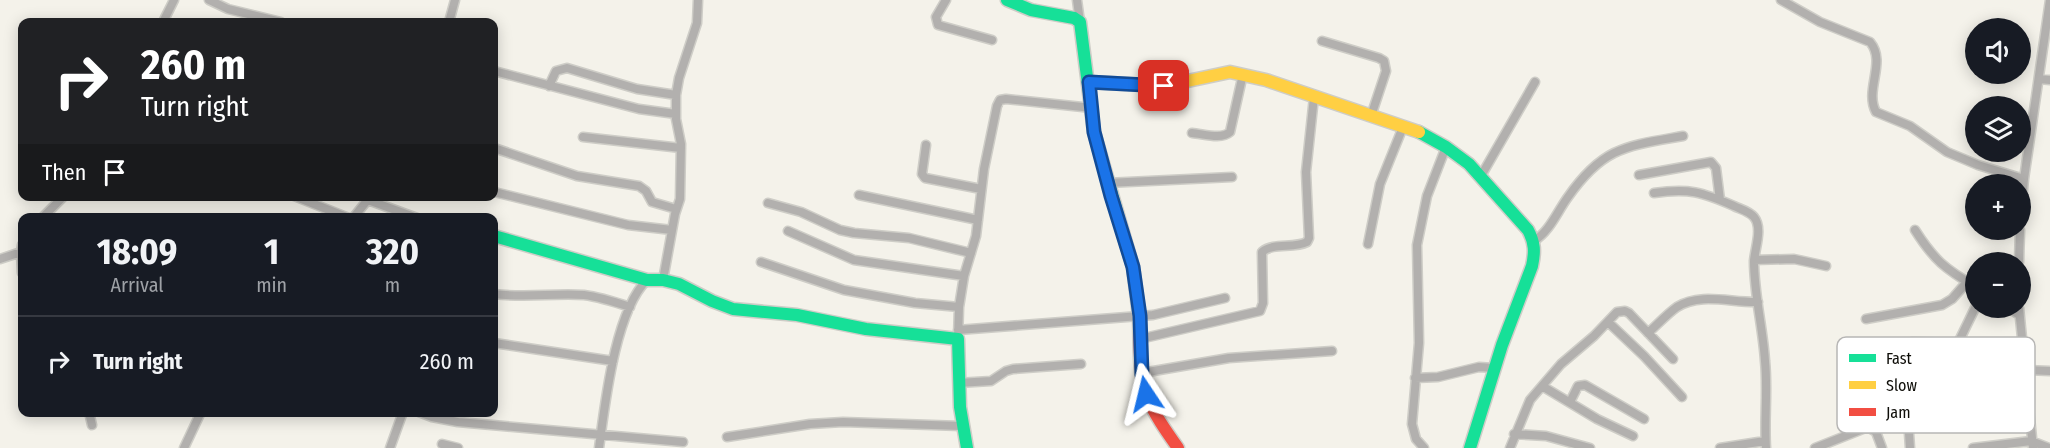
<!DOCTYPE html>
<html lang="en">
<head>
<meta charset="utf-8">
<style>
  :root { --surface:#171b24; --page:#20242c; --text:#f1f3f6; --muted:#9ea1a6; --line:#363941 }
  body { margin:0; font-family:"Fira Sans Condensed",sans-serif; background:var(--page); color:var(--text); height:100vh; display:flex; flex-direction:column; font-size:22px; white-space:nowrap }
  * { box-sizing:border-box; margin:0 }
  p { font-size:20px; color:var(--muted) }
  .icon { flex:none; width:33px; height:33px; fill:none; stroke:currentColor; stroke-width:2; stroke-linecap:round; stroke-linejoin:round }
  .map { position:relative; flex:1; overflow:hidden }
  .panel { position:absolute; left:18px; top:213px; width:480px; height:204px; display:flex; flex-direction:column; background:var(--surface); border-radius:12px; box-shadow:0 3px 15px #0003 }
  .panel>* { flex:none }
  .banner { position:absolute; left:18px; top:18px; width:480px; height:183px; border-radius:12px; box-shadow:0 3px 15px #0003; background:#202124; color:#fff; overflow:hidden }
  .fabs { position:absolute; left:1965px; top:18px; display:grid; gap:12px }
  .fabs a { display:grid; place-items:center; width:66px; height:66px; border-radius:50%; background:var(--surface); box-shadow:0 3px 15px #0003; font-size:30px }
  .pin { position:absolute; display:grid; place-items:center; width:51px; height:51px; color:#fff; margin:-26px; border-radius:12px; box-shadow:0 3px 9px #0006 }
  .me { position:absolute; width:66px; margin:-33px; rotate:350deg; stroke-linejoin:round; filter:drop-shadow(0 0 4px #0008) }
  .turn { display:flex; align-items:center; gap:21px; height:126px; padding:0 24px; font-size:27px }
  .turn .icon { width:78px; height:78px; stroke-width:2.5 }
  .turn b { display:block; font-size:42px; line-height:51px }
  .then { display:flex; align-items:center; height:57px; padding:0 24px; background:#0003; gap:12px; font-size:22px }
  .eta { display:flex; justify-content:space-evenly; align-items:center; height:102px; text-align:center }
  .eta b { font-size:36px; font-weight:700; line-height:42px }
  ul { padding:0; list-style:none }
  li { display:flex; align-items:center; gap:18px; height:90px; padding:0 24px; border-top:2px solid var(--line) }
  li div { flex:1 }
  li b { display:block; font-size:22px }
  li em { font-style:normal }
  .map>svg:first-child { display:block }
  .lines { fill:none; stroke-linecap:round; stroke-linejoin:round }
  .street-casing { stroke:#cecdc7; stroke-width:11 }
  .fast-casing { stroke:#cecdc7; stroke-width:15 }
  .slow-casing { stroke:#cecdc7; stroke-width:15 }
  .jam-casing { stroke:#cecdc7; stroke-width:15 }
  .street { stroke:#b2b0ae; stroke-width:8 }
  .fast { stroke:#16e098; stroke-width:12 }
  .slow { stroke:#ffcf43; stroke-width:12 }
  .jam { stroke:#f24e42; stroke-width:12 }
  .route-casing { stroke:#114b97; stroke-width:15 }
  .route { stroke:#1a73e8; stroke-width:10 }
  .key { fill:#fff; stroke:#b7b6b5; stroke-width:1.5 }
  .key-label { font-size:16px; fill:#0e0d08 }
</style>
</head>
<body>
<div class="map">
<svg width="2050" height="448" viewBox="0 0 2050 448">
  <rect width="100%" height="100%" fill="#f4f2ea"/>
  <g class="lines">
    <defs>
      <path id="street" d="M209 0 228 9 281 22
        M946 0 936 17 938 25 992 40
        M1077 0 1080 22
        M1781 0 1820 22 1870 42C1887 62 1864 90 1876 112L1910 126 1947 152 1978 165 2024 179
        M163 22 174 0
        M449 22 455 0
        M1322 41 1379 58 1384 61 1386 71 1371 116
        M494 71 639 109 676 114
        M2039 79 2050 80
        M549 86 556 71 567 68 637 89 676 95
        M1192 133C1204 134 1221 140 1230 132L1243 74
        M583 137 681 148
        M926 145 922 174 925 178 981 189
        M494 148 577 176 639 186 646 191 652 202 676 209
        M1639 175 1711 162 1716 168 1720 200
        M1481 176 1535 82
        M1107 183 1232 177
        M494 192 628 225 672 230
        M1654 193C1689 188 1702 192 1734 206 1740 209 1749 211 1754 217 1763 228 1755 248 1754 261 1754 295 1763 328 1765 361 1768 390 1764 419 1766 448
        M859 195 978 220
        M294 196 349 218
        M368 200 417 218
        M768 203 801 212 840 230 854 233 909 238 971 253
        M42 218 64 196
        M353 218 370 197
        M2020 220 2024 179 2050 0
        M1915 230C1934 260 1945 269 1976 287
        M788 231 854 260 964 276
        M1534 241C1550 231 1557 212 1568 197 1603 147 1626 146 1683 136
        M1368 244 1380 184 1403 127
        M22 245 21 252 22 273
        M0 259 21 252
        M1754 260 1794 259 1826 266
        M761 262 844 290 915 303 959 307
        M2019 262 2020 230
        M663 280 675 214 680 199 681 144 676 119V95L679 78 697 23 698 0
        M494 294C525 298 554 293 584 295 600 297 615 302 630 307
        M2009 308 2019 315
        M2019 308 2033 448
        M1866 319 1942 305 1952 299 1967 282
        M1608 322 1644 356 1682 397
        M958 330 1153 315 1225 298
        M1648 333C1657 325 1667 314 1677 307 1701 292 1731 303 1758 302
        M958 339 959 307 964 276 976 236 984 169 997 106 1000 100 1006 99 1092 108
        M1140 339 1260 311 1263 303 1262 252C1274 242 1293 249 1307 242L1309 238 1306 172 1314 97
        M494 343 613 361
        M2025 370 2050 371
        M1142 373 1229 358 1332 351
        M1415 378 1438 377 1479 367 1494 368
        M958 383 991 381 1006 371 1013 369 1081 364
        M1542 386 1597 419 1633 436
        M1570 402 1578 386 1585 385 1644 419
        M89 412 92 425
        M419 412 432 417 458 422 683 442
        M1514 434 1546 436 1590 448
        M727 437 810 424 843 422 961 426
        M442 444 458 448
        M184 448 201 412
        M390 448 403 412
        M599 448C605 404 615 311 647 280
        M1424 448 1416 439 1412 424 1419 343 1417 245 1427 196 1446 147
        M1510 448 1530 400 1561 364 1594 336 1617 312 1625 311 1629 313 1673 359
        M1720 448 1765 441
        M1815 448 1868 427 1876 432 1882 448
        M1910 448 1906 389 1907 346 1912 342 1958 343 1976 306
        M1973 448 2031 441 2049 448"/>
      <path id="fast" d="M1007 0 1031 10 1074 18 1080 22 1094 132 1133 267 1139 315
        M1419 132 1446 147 1469 164 1528 230C1535 243 1535 252 1532 266L1502 345 1470 448
        M494 236 647 280H663L679 284 712 301 733 309 797 315 866 329 958 339 960 407 967 448"/>
      <path id="slow" d="M1089 82 1164 86 1230 72 1266 80 1419 132"/>
      <path id="jam" d="M1139 315C1140 340 1138 371 1146 395 1154 414 1166 431 1178 448"/>
    </defs>
    <use href="#street" class="street-casing"/>
    <use href="#fast" class="fast-casing"/>
    <use href="#slow" class="slow-casing"/>
    <use href="#jam" class="jam-casing"/>
    <use href="#street" class="street"/>
    <use href="#fast" class="fast"/>
    <use href="#slow" class="slow"/>
    <use href="#jam" class="jam"/>
  </g>
  <g class="lines">
    <defs>
      <path id="route" d="M1146 394 1142 374 1140 316 1133 267 1111 196 1094 132 1089 82 1164 86"/>
    </defs>
    <use href="#route" class="route-casing"/>
    <use href="#route" class="route"/>
  </g>
  <rect x="1837" y="337" width="198" height="96" rx="9" class="key"/>
  <rect x="1849" y="354" width="27" height="8" fill="#16e098"/>
  <rect x="1849" y="381" width="27" height="8" fill="#ffcf43"/>
  <rect x="1849" y="408" width="27" height="8" fill="#f24e42"/>
  <g class="key-label">
    <text x="1886" y="364">Fast</text>
    <text x="1886" y="391">Slow</text>
    <text x="1886" y="418">Jam</text>
  </g>
</svg>
<div class="fabs">
<a><svg class="icon" aria-label="sound" viewBox="0 0 24 24"><path d="M4 9h4l5-4v14l-5-4H4zM17 9q2 3 0 6"/></svg></a>
<a><svg class="icon" aria-label="layers" viewBox="0 0 24 24"><path d="M12 4l9 5-9 5-9-5zM3 14l9 5 9-5"/></svg></a>
<a>+</a>
<a>−</a>
</div>
<div class="pin" style="left:1164px;top:86px;background:#d93025"><svg class="icon" aria-label="arrive" viewBox="0 0 24 24"><path d="M6 21V4h12l-3 4 3 4H6"/></svg></div>
<svg class="me" style="left:1146px;top:394px" viewBox="-20 -20 40 40"><path d="M0-17L14 15 0 8-14 15z" fill="#1a73e8" stroke="#fff" stroke-width="4"/></svg>
<div class="banner">
<div class="turn"><svg class="icon" aria-label="right" viewBox="0 0 24 24"><path d="M7 20v-9h11M14 6l5 5-5 5"/></svg><div><b>260 m</b>Turn right</div></div>
<div class="then">Then<svg class="icon" aria-label="arrive" viewBox="0 0 24 24"><path d="M6 21V4h12l-3 4 3 4H6"/></svg></div>
</div>
<section class="panel">
<div class="eta">
<div><b>18:09</b><p>Arrival</p></div>
<div><b>1</b><p>min</p></div>
<div><b>320</b><p>m</p></div>
</div>
<ul>
<li><svg class="icon" aria-label="right" viewBox="0 0 24 24"><path d="M7 20v-9h11M14 6l5 5-5 5"/></svg><div><b>Turn right</b></div><em>260 m</em></li>
</ul>
</section>
</div>
</body>
</html>
